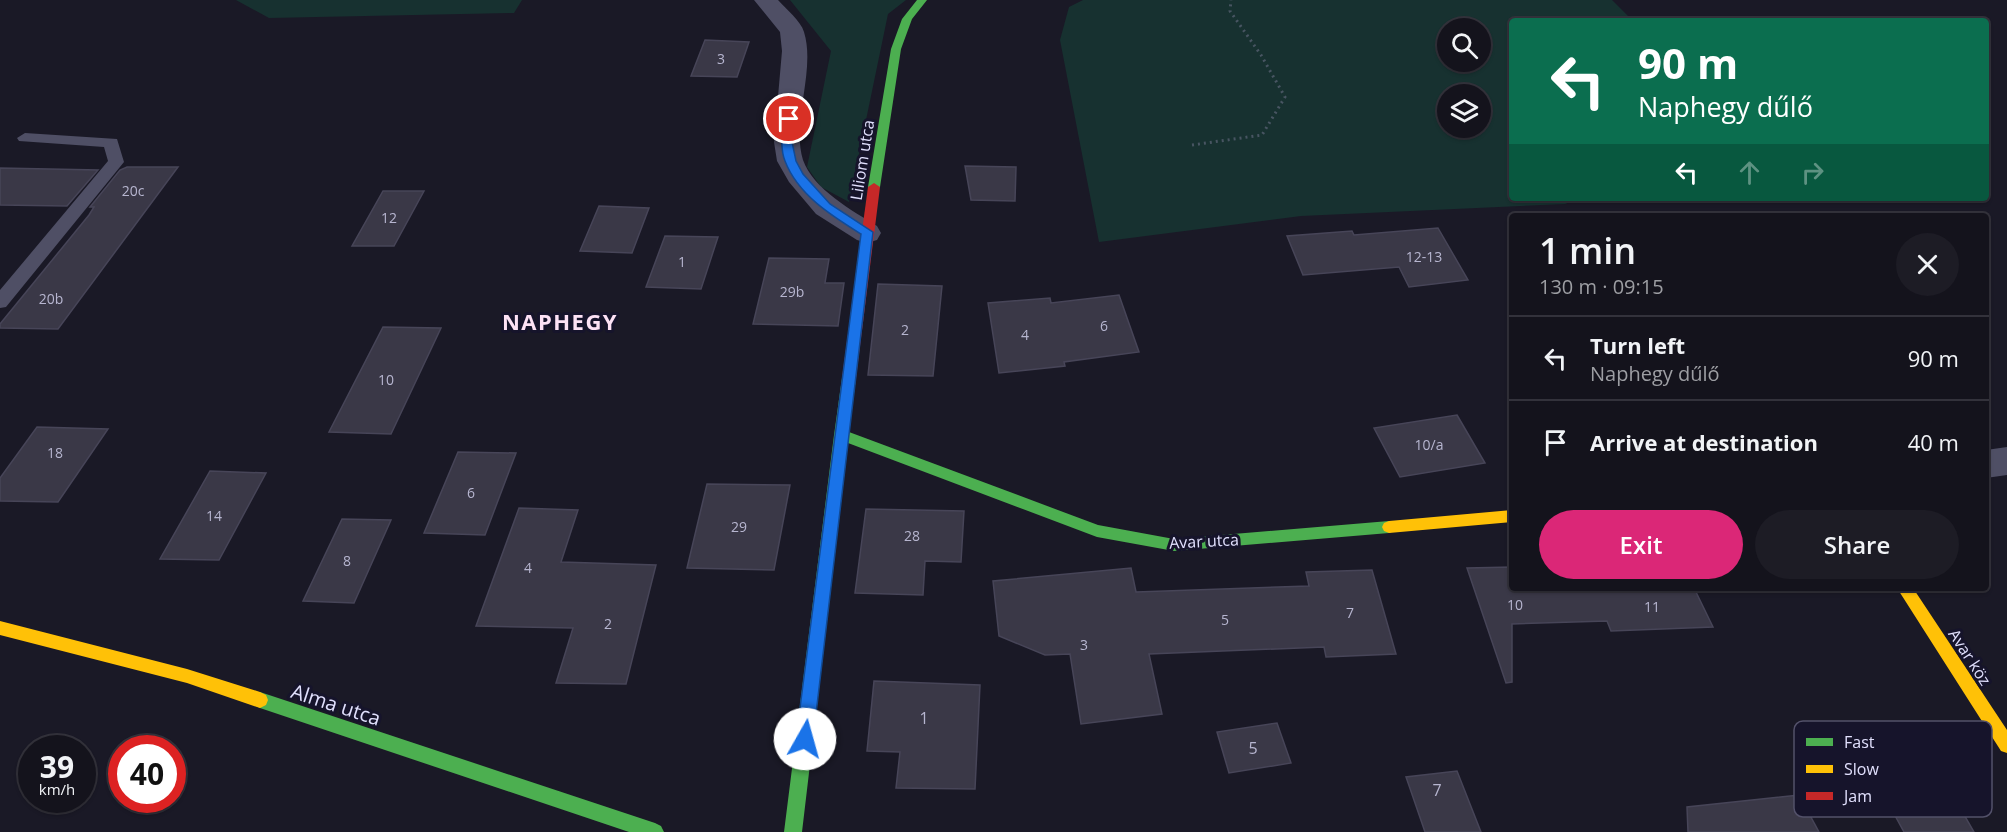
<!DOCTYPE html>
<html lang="en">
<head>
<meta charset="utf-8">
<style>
  :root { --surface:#14131c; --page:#1d1c25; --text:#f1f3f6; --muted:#9d9ea3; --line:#33323b; --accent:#db2777 }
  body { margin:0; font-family:"Open Sans",sans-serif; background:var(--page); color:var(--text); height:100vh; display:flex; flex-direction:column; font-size:22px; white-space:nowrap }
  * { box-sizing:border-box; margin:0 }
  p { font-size:20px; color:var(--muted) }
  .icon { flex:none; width:33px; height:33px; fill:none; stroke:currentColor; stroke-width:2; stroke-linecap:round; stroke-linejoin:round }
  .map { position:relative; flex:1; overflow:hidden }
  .drawer { position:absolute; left:1509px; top:213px; width:480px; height:378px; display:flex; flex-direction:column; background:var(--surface); border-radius:6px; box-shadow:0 2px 4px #0004,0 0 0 2px var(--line) }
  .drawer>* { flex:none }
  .hud { position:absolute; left:1509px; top:18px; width:480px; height:183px; border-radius:6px; box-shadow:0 2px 4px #0004,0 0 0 2px var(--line); background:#0b6e4f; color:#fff; overflow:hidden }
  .tools { position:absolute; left:1437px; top:18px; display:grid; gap:12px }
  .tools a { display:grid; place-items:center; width:54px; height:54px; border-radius:50%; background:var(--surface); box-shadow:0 2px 4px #0004,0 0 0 2px var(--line); font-size:30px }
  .speed { position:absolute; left:18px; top:735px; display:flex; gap:12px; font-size:30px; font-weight:700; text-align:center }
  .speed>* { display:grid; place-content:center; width:78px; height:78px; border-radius:50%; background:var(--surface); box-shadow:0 2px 4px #0004,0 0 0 2px var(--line); line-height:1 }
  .speed small { font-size:15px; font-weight:400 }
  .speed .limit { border:9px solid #d22; background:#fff; color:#111 }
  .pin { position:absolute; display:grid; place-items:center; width:51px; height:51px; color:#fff; margin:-26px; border:3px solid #fff; border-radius:50%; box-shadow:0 2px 6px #0007 }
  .me { position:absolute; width:66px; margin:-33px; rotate:7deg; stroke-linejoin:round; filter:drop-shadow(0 0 4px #0008) }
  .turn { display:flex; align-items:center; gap:21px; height:126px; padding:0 30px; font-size:27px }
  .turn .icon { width:78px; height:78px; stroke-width:2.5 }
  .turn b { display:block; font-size:42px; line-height:51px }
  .lanes { display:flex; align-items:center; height:57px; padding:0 30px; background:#0003; justify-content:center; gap:30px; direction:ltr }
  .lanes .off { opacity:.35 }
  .round { display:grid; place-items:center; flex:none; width:63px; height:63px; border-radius:32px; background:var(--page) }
  .headline { display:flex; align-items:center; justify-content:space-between; height:102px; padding:0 30px }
  h1 { font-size:36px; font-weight:600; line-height:45px }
  .button { display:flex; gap:12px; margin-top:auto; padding:12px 30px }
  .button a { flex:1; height:69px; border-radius:36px; background:var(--accent); color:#fff; font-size:24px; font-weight:600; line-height:69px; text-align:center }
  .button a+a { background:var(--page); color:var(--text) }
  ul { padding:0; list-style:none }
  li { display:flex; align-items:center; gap:18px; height:84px; padding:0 30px; border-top:2px solid var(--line) }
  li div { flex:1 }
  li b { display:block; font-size:22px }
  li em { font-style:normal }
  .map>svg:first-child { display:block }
  .green { fill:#173130; fill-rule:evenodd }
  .building { fill:#3a3847; stroke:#474558; stroke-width:1.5 }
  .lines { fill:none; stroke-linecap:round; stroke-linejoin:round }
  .path { stroke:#485562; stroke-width:3; stroke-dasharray:2 4; stroke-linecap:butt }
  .lane { fill:#4f4f65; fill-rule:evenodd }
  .street { fill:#4f4f65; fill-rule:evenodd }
  .fast { fill:#4caf50; fill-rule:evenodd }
  .slow { fill:#ffc107; fill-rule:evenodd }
  .jam { fill:#c62828; fill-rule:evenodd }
  .route { fill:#1a73e8; stroke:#114b97; stroke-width:1.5 }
  .labels { text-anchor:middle; stroke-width:6; stroke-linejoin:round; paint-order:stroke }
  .number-label { font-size:14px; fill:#b7b6d0 }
  .street-label { font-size:16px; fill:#e1e0fd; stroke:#16142b }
  .near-number-label { font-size:16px; fill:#b7b6d0 }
  .near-street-label { font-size:20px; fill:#e1e0fd; stroke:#16142b }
  .district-label { font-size:22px; font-weight:bold; letter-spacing:1.5px; fill:#fde2f5; stroke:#16142b }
  .key { fill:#16142b; stroke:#53516a; stroke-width:1.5 }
  .key-label { font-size:16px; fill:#e1e0fd }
</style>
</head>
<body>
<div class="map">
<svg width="2007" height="832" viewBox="0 0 2007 832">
  <rect width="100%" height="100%" fill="#1a1926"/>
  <path class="green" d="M236 0H522L514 13 269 18Z
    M790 0H906L888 14 849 202 821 187 807 167 831 51Z
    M1083 0H1612L1633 21H1512V198H1580L1565 204 1301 216 1099 242 1060 40 1069 7ZM1448 28H1480V62H1448ZM1448 94H1480V128H1448Z"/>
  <path class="building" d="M705 40 749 42 737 77 691 76Z
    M965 166 1016 167 1015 201 971 200Z
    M127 167H178L58 329 0 328V324L89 215 94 207H90L120 170Z
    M0 168 98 170 67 206 0 205Z
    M383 191H424L394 246H352Z
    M599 206 649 208 632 253 580 251Z
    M1438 228 1468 280 1409 287 1399 267 1303 275 1287 236 1352 231 1354 235Z
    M665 236 718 237 701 289 646 287Z
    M769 258 829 259 825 283H844L838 326 753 324Z
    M878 284 942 286 933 376 868 375Z
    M1119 295 1139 352 1064 362 1065 366 999 373 988 303 1050 298 1051 303Z
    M383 327 441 328 391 434 329 432Z
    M1457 415 1485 463 1400 477 1374 428Z
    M37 427 108 429 58 502 0 501V478Z
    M458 452 516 453 485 535 424 533Z
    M210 471 266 473 219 560 160 559Z
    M707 484 790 485 774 570 687 568Z
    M519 508 578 510 561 562 656 565 626 684 556 683 573 628 476 626Z
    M866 509 964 511 961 562 925 561 923 595 855 593Z
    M342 519 391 520 354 603 303 601Z
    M1512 567V588H1694L1713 627 1611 631 1607 621 1512 624V682L1506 683 1467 568Z
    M1131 568 1136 592 1309 586 1306 572 1372 570 1396 654 1326 657 1324 647 1149 654 1162 714 1081 724 1070 654 1045 655 999 636 993 581Z
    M874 681 980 685 975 789 896 788 900 752 867 751Z
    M1277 723 1291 763 1229 773 1217 732Z
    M1924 745 1974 832H1904L1858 748Z
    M1457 771 1481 832H1425L1406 777Z
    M1799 795 1819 832H1688L1687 807Z"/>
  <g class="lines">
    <path class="path" d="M1192 145 1262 135 1285 97 1261 55 1230 11 1231 0"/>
    <path class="lane" d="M25 133 117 139 124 162 6 307 0 308V290L108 161 104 147 19 141 17 138Z"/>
    <path class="street" d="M754 0H778C786 9 801 21 804 32 816 71 791 121 803 160 813 189 853 211 877 226L881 233 877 240 867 243 857 240 816 214 789 182 777 161 774 142 782 51 780 32Z
      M2007 447V475L1986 478V450Z"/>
    <path class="fast" d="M917 0H927L912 19 901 49 880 187 874 191 868 187 891 49 902 19Z
      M849 373 856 378 849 432 1098 525 1174 539 1389 521 1394 523 1396 527 1394 531 1389 533 1174 551 1097 537 848 443 802 832H784L834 435 842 378Z
      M260 692 655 823 661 826 664 832H629L260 708 254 705 252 700 254 695Z"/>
    <path class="slow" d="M1512 510V522L1389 533 1384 531 1382 527 1384 523 1389 521Z
      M1897 588H1913L2007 730V753L2001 751Z
      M0 621 187 669 260 692 266 695 268 700 266 705 260 708 187 683 0 635Z"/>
    <path class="jam" d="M874 183 880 187 856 378 849 383 842 378 868 187Z"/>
  </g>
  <path class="route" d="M789 116 794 119 792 142 796 161 803 174 830 204 873 232 813 739 811 744 805 747 799 744 796 739 861 234C832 216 798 195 785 161 780 148 782 133 783 119Z"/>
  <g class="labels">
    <g class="number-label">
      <text x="721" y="64">3</text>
      <text x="133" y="196">20c</text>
      <text x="389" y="223">12</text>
      <text x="1424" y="262">12-13</text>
      <text x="682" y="267">1</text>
      <text x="792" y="297">29b</text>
      <text x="51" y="304">20b</text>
      <text x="1104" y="331">6</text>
      <text x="905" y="335">2</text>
      <text x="1025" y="340">4</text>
      <text x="386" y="385">10</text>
      <text x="1429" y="450">10/a</text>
      <text x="55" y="458">18</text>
      <text x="471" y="498">6</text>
      <text x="214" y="521">14</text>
      <text x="739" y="532">29</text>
      <text x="912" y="541">28</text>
      <text x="347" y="566">8</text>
      <text x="528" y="573">4</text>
      <text x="1515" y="610">10</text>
      <text x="1652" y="612">11</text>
      <text x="1350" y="618">7</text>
      <text x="1225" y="625">5</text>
      <text x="608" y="629">2</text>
      <text x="1084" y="650">3</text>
    </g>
    <g class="street-label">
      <text transform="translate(862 160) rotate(-81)" y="6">Liliom utca</text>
      <text transform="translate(1204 541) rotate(-3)" y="6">Avar utca</text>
      <text transform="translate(1970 657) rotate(57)" y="6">Avar köz</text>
    </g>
    <g class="near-number-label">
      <text x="924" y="724">1</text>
      <text x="1253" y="754">5</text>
      <text x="1437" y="796">7</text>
    </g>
    <g class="near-street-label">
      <text transform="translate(336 705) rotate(18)" y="7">Alma utca</text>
    </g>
    <g class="district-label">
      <text x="560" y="330">NAPHEGY</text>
    </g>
  </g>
  <rect x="1794" y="721" width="198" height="96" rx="9" class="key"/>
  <rect x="1806" y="738" width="27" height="8" fill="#4caf50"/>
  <rect x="1806" y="765" width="27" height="8" fill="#ffc107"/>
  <rect x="1806" y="792" width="27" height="8" fill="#c62828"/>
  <g class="key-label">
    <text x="1844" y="748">Fast</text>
    <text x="1844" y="775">Slow</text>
    <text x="1844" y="802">Jam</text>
  </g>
</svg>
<div class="tools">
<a><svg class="icon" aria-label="search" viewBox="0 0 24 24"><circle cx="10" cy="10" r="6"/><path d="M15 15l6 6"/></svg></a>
<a><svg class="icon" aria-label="layers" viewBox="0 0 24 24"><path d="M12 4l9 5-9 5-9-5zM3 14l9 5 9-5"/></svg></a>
</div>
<div class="speed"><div>39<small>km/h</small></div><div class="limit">40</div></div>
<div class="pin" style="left:789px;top:119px;background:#d93025"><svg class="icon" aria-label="arrive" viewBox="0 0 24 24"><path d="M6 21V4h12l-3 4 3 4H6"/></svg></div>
<svg class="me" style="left:805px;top:739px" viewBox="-20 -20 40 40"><circle r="19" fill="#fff"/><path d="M0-13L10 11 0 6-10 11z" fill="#1a73e8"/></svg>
<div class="hud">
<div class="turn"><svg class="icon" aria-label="left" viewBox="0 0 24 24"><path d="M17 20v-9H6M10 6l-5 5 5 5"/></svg><div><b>90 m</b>Naphegy dűlő</div></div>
<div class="lanes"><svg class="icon" aria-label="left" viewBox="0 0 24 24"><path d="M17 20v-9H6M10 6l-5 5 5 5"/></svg><svg class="icon off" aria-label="ahead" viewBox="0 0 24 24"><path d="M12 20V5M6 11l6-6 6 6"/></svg><svg class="icon off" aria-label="right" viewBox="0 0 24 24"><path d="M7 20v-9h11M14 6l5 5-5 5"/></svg></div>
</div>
<section class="drawer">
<div class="headline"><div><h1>1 min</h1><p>130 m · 09:15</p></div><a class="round"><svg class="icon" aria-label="close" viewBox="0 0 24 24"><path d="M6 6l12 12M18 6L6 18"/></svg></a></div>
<ul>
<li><svg class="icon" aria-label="left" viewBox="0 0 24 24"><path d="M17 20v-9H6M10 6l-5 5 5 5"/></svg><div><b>Turn left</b><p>Naphegy dűlő</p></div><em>90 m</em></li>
<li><svg class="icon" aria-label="arrive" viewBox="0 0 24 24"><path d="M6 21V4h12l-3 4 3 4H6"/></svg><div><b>Arrive at destination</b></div><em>40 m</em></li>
</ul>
<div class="button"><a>Exit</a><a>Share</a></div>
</section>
</div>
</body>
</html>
